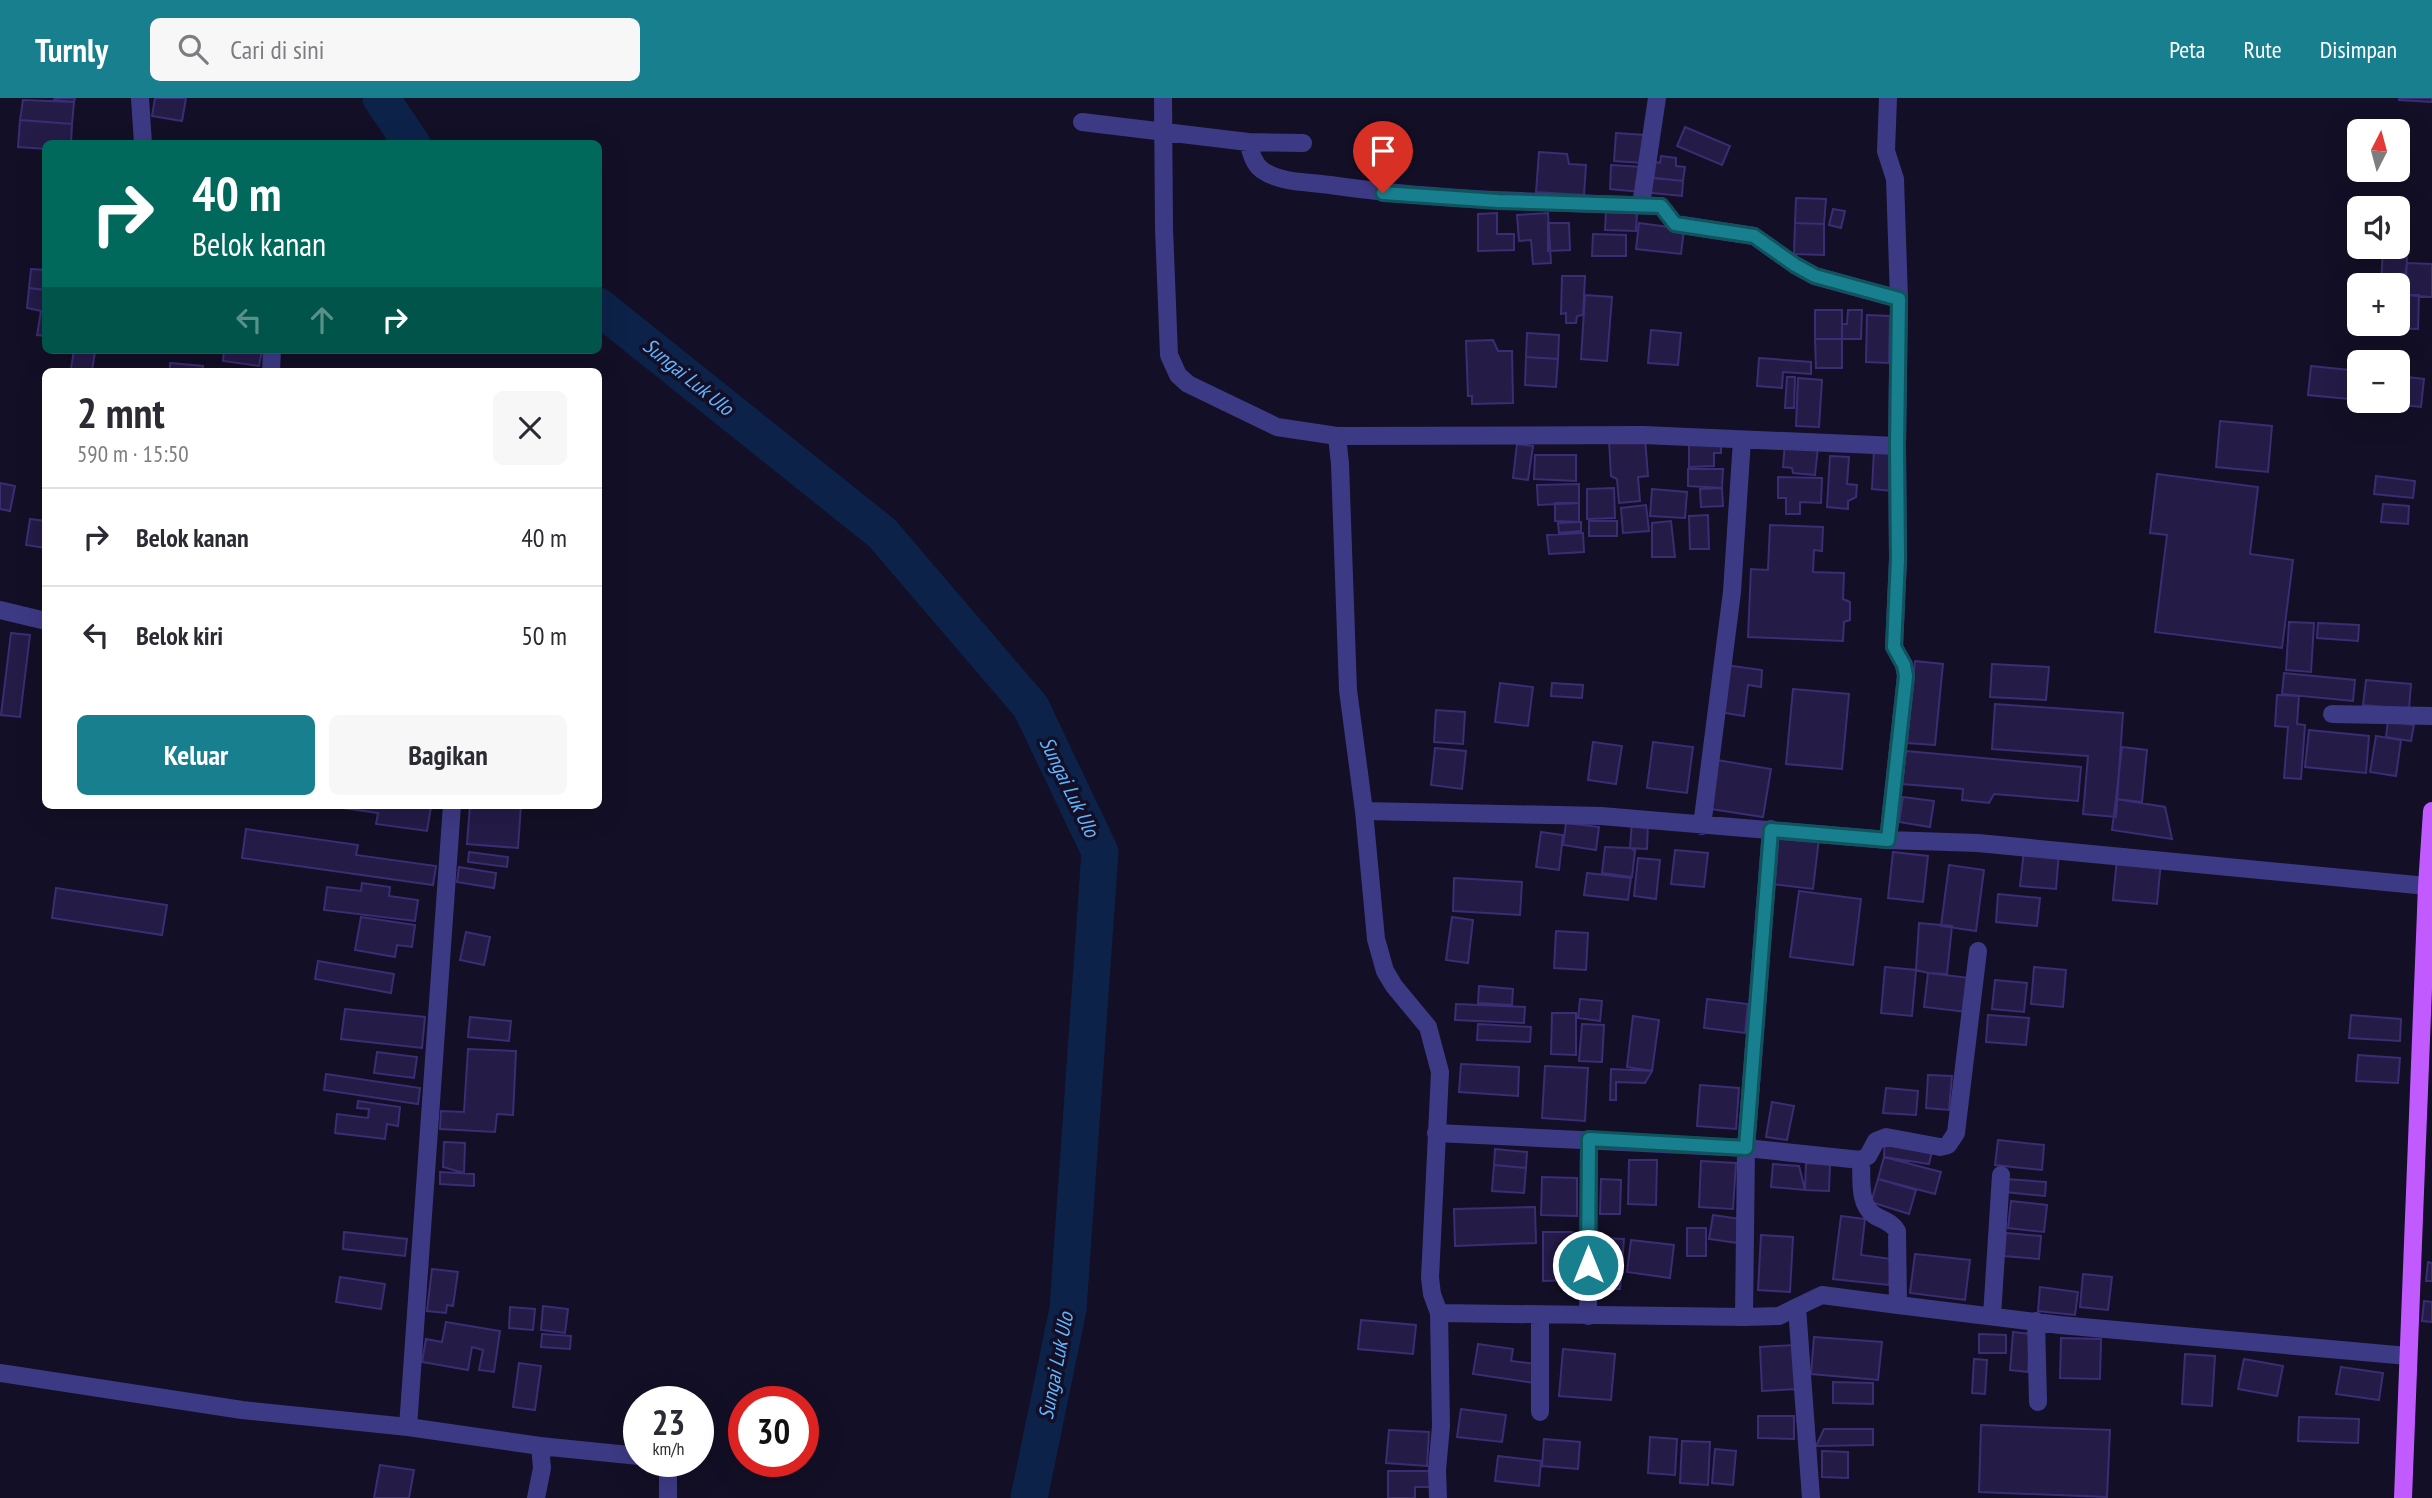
<!DOCTYPE html>
<html lang="id">
<head>
<meta charset="utf-8">
<style>
  :root { --surface:#fff; --page:#f7f7f7; --text:#2b2b33; --muted:#7c7c81; --line:#e1e1e2; --accent:#187f8f }
  body { margin:0; font-family:"PT Sans Narrow",sans-serif; background:var(--page); color:var(--text); height:100vh; display:flex; flex-direction:column; font-size:26px; white-space:nowrap }
  * { box-sizing:border-box; margin:0 }
  p { font-size:23px; color:var(--muted) }
  .icon { flex:none; width:38px; height:38px; fill:none; stroke:currentColor; stroke-width:2; stroke-linecap:round; stroke-linejoin:round }
  .map { position:relative; flex:1; overflow:hidden }
  .sheet { position:absolute; left:42px; top:270px; width:560px; height:441px; display:flex; flex-direction:column; background:var(--surface); border-radius:10px; box-shadow:0 7px 28px #0002 }
  .sheet>* { flex:none }
  .hud { position:absolute; left:42px; top:42px; width:560px; height:214px; border-radius:10px; box-shadow:0 7px 28px #0002; background:#00695c; color:#fff; overflow:hidden }
  .needle { width:46px; rotate:6deg }
  .tools { position:absolute; left:2347px; top:21px; display:grid; gap:14px }
  .tools a { display:grid; place-items:center; width:63px; height:63px; border-radius:10px; background:var(--surface); box-shadow:0 7px 28px #0002; font-size:35px }
  .speed { position:absolute; left:623px; top:1288px; display:flex; gap:14px; font-size:35px; font-weight:700; text-align:center }
  .speed>* { display:grid; place-content:center; width:91px; height:91px; border-radius:50%; background:var(--surface); box-shadow:0 7px 28px #0002; line-height:1 }
  .speed small { font-size:18px; font-weight:400 }
  .speed .limit { border:10px solid #d22; background:#fff; color:#111 }
  .pin { position:absolute; display:grid; place-items:center; width:60px; height:60px; color:#fff; margin:-72px -30px; border-radius:50% 50% 50% 0; rotate:-45deg; box-shadow:0 0 7px #0007 }
  .pin .icon { rotate:45deg }
  .me { position:absolute; width:77px; margin:-38px; rotate:0deg; stroke-linejoin:round; filter:drop-shadow(0 0 5px #0008) }
  .turn { display:flex; align-items:center; gap:24px; height:147px; padding:0 35px; font-size:32px }
  .turn .icon { width:91px; height:91px; stroke-width:2.5 }
  .turn b { display:block; font-size:49px; line-height:60px }
  .lanes { display:flex; align-items:center; height:66px; padding:0 35px; background:#0003; justify-content:center; gap:35px; direction:ltr }
  .lanes .off { opacity:.35 }
  .round { display:grid; place-items:center; flex:none; width:74px; height:74px; border-radius:10px; background:var(--page) }
  .summary { display:flex; align-items:center; justify-content:space-between; height:119px; padding:0 35px }
  h1 { font-size:42px; font-weight:700; line-height:52px }
  .action { display:flex; gap:14px; margin-top:auto; padding:14px 35px }
  .action a { flex:1; height:80px; border-radius:10px; background:var(--accent); color:#fff; font-size:28px; font-weight:700; line-height:80px; text-align:center }
  .action a+a { background:var(--page); color:var(--text) }
  ul { padding:0; list-style:none }
  li { display:flex; align-items:center; gap:21px; height:98px; padding:0 35px; border-top:2px solid var(--line) }
  li div { flex:1 }
  li b { display:block; font-size:26px }
  li em { font-style:normal }
  header { display:flex; align-items:center; gap:42px; box-sizing:border-box; height:98px; padding:0 35px; background:var(--accent); color:#fff }
  header strong { font-size:33px }
  nav { display:flex; gap:38px; margin-inline-start:auto; font-size:24px }
  .search { width:490px; height:63px; background:var(--page); display:flex; align-items:center; gap:18px; box-sizing:border-box; padding:0 24px; border-radius:10px; color:var(--muted); font-size:26px }
  .map>svg:first-child { display:block }
  .lines { fill:none; stroke-linecap:round; stroke-linejoin:round }
  .river { stroke:#0c2248; stroke-width:37 }
  .building { fill:#241b47; stroke:#3b2d73; stroke-width:2 }
  .minor { stroke:#3d3a85; stroke-width:18 }
  .major { stroke:#c25bff; stroke-width:18 }
  .route-casing { stroke:#10535d; stroke-width:18 }
  .route { stroke:#187f8f; stroke-width:12 }
  .labels { text-anchor:middle; stroke-width:7; stroke-linejoin:round; paint-order:stroke }
  .water-label { font-size:21px; font-style:italic; fill:#62b6ff; stroke:#130f26 }
</style>
</head>
<body>
<header>
<strong>Turnly</strong>
<div class="search"><svg class="icon" aria-label="search" viewBox="0 0 24 24"><circle cx="10" cy="10" r="6"/><path d="M15 15l6 6"/></svg>Cari di sini</div>
<nav><a>Peta</a><a>Rute</a><a>Disimpan</a></nav>
</header>
<div class="map">
<svg width="2432" height="1400" viewBox="0 0 2432 1400">
  <rect width="100%" height="100%" fill="#130f26"/>
  <g class="lines">
    <path class="river" d="M381 0 412 46
      M598 208 882 435 1031 609 1100 754 1068 1211 1029 1400"/>
  </g>
  <path class="building" d="M55 0H75L74 4 54 2Z
    M155 0H186L182 23 152 18Z
    M2399 0H2432V4L2399 2Z
    M23 2 74 4 72 26 20 22Z
    M20 22 72 26 71 46H46V51L18 49Z
    M1685 29 1730 48 1722 67 1677 48Z
    M1616 35 1645 37 1643 65 1614 63Z
    M1539 54 1567 56 1569 66 1586 67 1584 97 1536 94Z
    M1661 58 1676 60V68L1685 69 1683 83 1653 80 1655 64 1660 65Z
    M1611 67 1643 69 1641 94 1610 91Z
    M1645 79 1683 83 1682 98 1643 94Z
    M1796 100 1826 101 1824 126 1795 125Z
    M1833 111 1845 113 1841 130 1829 127Z
    M1606 113 1637 115 1636 133 1605 132Z
    M1497 115V136H1514V152L1478 153V116Z
    M1548 115 1551 165 1533 166 1531 142 1519 143 1517 117Z
    M1548 125H1569L1570 152 1548 153Z
    M1639 125 1684 131 1681 156 1636 151Z
    M1795 125 1824 126V157L1794 156Z
    M2398 130H2405L2407 165 2402 197H2398V187H2381L2383 149H2398Z
    M1593 136 1626 137V158H1592Z
    M2407 165 2432 166V199L2405 197Z
    M31 171 46 172V192L29 190Z
    M1562 178H1585L1583 217 1577 218 1576 225H1566V215L1561 216Z
    M29 190 46 192V214L27 210Z
    M1585 197 1612 199 1607 263 1581 261Z
    M2398 197H2419L2418 231 2385 230V226H2398Z
    M1815 212H1842V241H1815Z
    M1848 212H1862L1861 241H1842V226H1847Z
    M41 213 46 214V238L37 237Z
    M1867 217 1890 218 1889 265 1866 264Z
    M1651 232 1681 235 1678 267 1648 265Z
    M1527 235 1559 237 1558 261 1526 259Z
    M1815 241H1842V270H1816Z
    M1493 242 1498 253H1512L1513 305 1472 306V298H1468L1466 243Z
    M74 252 95 254 92 273 71 271Z
    M224 252H262L259 268 223 263Z
    M1526 259 1558 261 1556 289 1525 287Z
    M1759 260 1811 264V276L1783 274 1782 290 1757 288Z
    M170 265 203 268 202 273H170Z
    M2311 268 2359 273V302L2308 297Z
    M2398 278 2424 281 2421 309 2362 303H2398Z
    M1787 279H1795L1794 310H1785Z
    M1798 280 1822 282 1819 329 1796 328Z
    M2220 323 2272 328 2268 374 2216 369Z
    M1645 340 1648 378 1638 379 1640 403 1619 405 1617 381 1611 378 1609 343Z
    M1785 345 1818 349 1815 377 1793 375 1792 370 1783 369Z
    M1517 346 1533 348 1528 382 1513 380Z
    M1689 346H1721V355H1714V368L1689 369Z
    M1874 352 1894 354 1892 393 1872 391Z
    M1535 357H1576V383L1534 381Z
    M1830 358 1849 359 1847 386 1857 387 1856 399 1848 403V411L1827 409Z
    M1688 371H1723L1722 390 1688 388Z
    M2157 376 2258 389 2250 456 2293 462 2282 550 2155 534 2167 437 2150 435Z
    M2376 378 2415 383 2413 400 2374 396Z
    M1778 379 1822 380 1821 405 1800 404V416H1786V400H1778Z
    M0 385 15 388 10 413 0 411Z
    M1579 386V405L1538 407 1537 387Z
    M1614 390 1615 420 1587 421V391Z
    M1722 390 1723 408 1701 409 1700 391Z
    M1652 391 1687 394 1685 420 1650 418Z
    M1555 405H1579V424L1555 423Z
    M2383 406 2409 408 2408 426 2381 424Z
    M1646 407 1649 433 1623 435 1621 410Z
    M1708 417 1709 451H1690L1689 418Z
    M30 421 46 423V450L26 447Z
    M1589 423H1617V438H1589Z
    M1671 423 1675 459H1652V425Z
    M1579 424H1581V433L1559 435 1558 425Z
    M1770 427 1823 429 1822 453 1814 452 1813 474 1844 475 1843 501 1850 504V522L1844 524 1843 543 1748 539 1751 471 1768 472Z
    M1583 435 1584 454 1549 456 1547 437Z
    M2289 524 2314 525 2311 574 2286 572Z
    M2318 525 2359 527 2358 543 2317 540Z
    M11 535 30 537 20 619 1 617Z
    M1915 563 1943 566 1935 647 1907 645Z
    M1992 566 2049 569 2046 602 1990 599Z
    M1725 567 1762 572 1761 589 1748 587 1744 618 1719 614Z
    M2284 575 2355 582 2353 603 2282 596Z
    M2366 582 2411 586 2409 611 2363 607Z
    M1500 585 1533 589 1528 628 1495 624Z
    M1552 585 1583 587 1582 600 1551 598Z
    M1793 591 1849 596 1842 671 1786 666Z
    M2277 597 2299 598 2297 626 2305 627 2301 681 2284 680 2288 629 2275 628Z
    M1995 606 2123 615 2116 719 2083 716 2088 658 1992 651Z
    M1436 612 1465 614 1463 646 1434 644Z
    M2388 623 2414 627 2411 643 2386 639Z
    M2309 632 2369 638 2366 675 2305 669Z
    M2376 638 2401 642 2396 678 2370 674Z
    M1593 644 1622 648 1616 686 1588 682Z
    M1653 644 1693 649 1687 695 1647 690Z
    M2122 649 2147 652 2142 704 2116 701Z
    M1435 650 1466 653 1462 691 1431 687Z
    M1906 653 2081 669 2078 703 1994 696 1989 705 1962 702 1963 691 1902 686Z
    M1711 661 1771 671 1763 719 1704 710Z
    M1903 699 1934 703 1930 729 1899 724Z
    M2116 701 2165 709 2172 741 2112 732Z
    M322 707H420L431 709 427 733 376 726 378 715Z
    M470 707H521L518 750 467 746Z
    M1632 723 1648 724 1647 751 1630 750Z
    M1566 725 1599 729 1596 752 1563 747Z
    M246 731 358 747 356 757 436 768 433 787 242 760Z
    M1541 734 1563 737 1559 772 1536 769Z
    M1776 735 1819 740 1813 791 1771 786Z
    M1605 749 1630 750 1635 753 1632 779 1602 775Z
    M1675 752 1708 755 1704 789 1671 786Z
    M2024 752 2059 755 2056 791 2020 788Z
    M469 754 508 759 507 769 468 764Z
    M1893 754 1928 758 1923 804 1888 800Z
    M1638 760 1660 762 1656 801 1634 798Z
    M2117 760 2161 764 2157 806 2113 802Z
    M1949 767 1984 772 1976 833 1941 828Z
    M459 769 496 775 494 790 457 784Z
    M1587 775 1631 780 1628 802 1584 797Z
    M1454 780 1522 784 1520 817 1453 813Z
    M362 785 390 789 389 798 418 802 415 823 324 812 327 789 361 793Z
    M56 790 167 807 162 837 52 820Z
    M1799 793 1861 801 1853 867 1790 859Z
    M1998 796 2040 800 2037 828 1996 824Z
    M361 819 415 827 412 849 397 847 395 859 355 852Z
    M1452 819 1473 822 1468 865 1446 862Z
    M1919 825 1952 828 1947 876 1928 875 1916 872Z
    M1556 833 1588 835 1586 872 1554 870Z
    M466 834 490 839 484 867 460 862Z
    M318 863 394 876 391 895 315 881Z
    M1885 869 1916 872 1912 918 1881 915Z
    M2034 869 2066 872 2063 909 2031 906Z
    M1928 875 1970 880 1966 914 1924 909Z
    M1995 882 2027 885 2024 914 1992 911Z
    M1479 888 1513 891 1512 907 1478 905Z
    M1580 901 1602 903 1600 923 1578 920Z
    M1707 901 1748 906 1745 935 1704 930Z
    M1456 906 1525 909 1524 925 1455 922Z
    M345 911 425 919 422 950 341 941Z
    M1552 915H1576V957L1551 956Z
    M1988 917 2029 920 2026 947 1986 944Z
    M2351 917 2401 921 2400 943 2349 940Z
    M1633 918 1659 922 1652 973 1627 969Z
    M470 919 511 923 509 943 468 939Z
    M1478 926 1531 929 1530 944 1477 942Z
    M1582 926 1604 927 1602 964 1579 963Z
    M468 951 516 953 513 1017 497 1016 495 1034 440 1031 441 1013 464 1014Z
    M377 954 417 959 414 980 374 975Z
    M2358 957 2400 960 2398 985 2356 983Z
    M1461 966 1519 969 1518 998 1459 994Z
    M1545 968 1588 970 1585 1023 1542 1020Z
    M1611 971 1652 973 1645 985 1616 984V1002H1610Z
    M326 976 420 990 418 1006 324 992Z
    M1928 977 1952 978 1949 1012 1926 1010Z
    M1700 987 1739 990 1736 1031 1697 1028Z
    M1886 990 1918 993 1916 1017 1883 1015Z
    M358 1003 400 1009 398 1028 387 1026 385 1041 335 1035 337 1016 368 1020 369 1011 357 1010Z
    M1772 1004 1794 1008 1787 1042 1766 1039Z
    M1885 1039 1933 1049 1929 1066 1884 1059Z
    M1998 1042 2044 1047 2042 1072 1995 1067Z
    M444 1044 465 1045 464 1075 443 1069Z
    M1495 1051 1527 1054 1526 1070 1494 1067Z
    M1884 1059 1941 1074 1935 1096 1878 1081Z
    M1629 1062H1657L1656 1107 1628 1106Z
    M1701 1063 1736 1065 1733 1111 1699 1109Z
    M1806 1065 1830 1066 1829 1093 1805 1092Z
    M1773 1066 1799 1068 1805 1092 1771 1089Z
    M1494 1067 1526 1070 1524 1095 1492 1093Z
    M440 1074 474 1076V1088L440 1086Z
    M1542 1079 1577 1080V1118L1541 1117Z
    M1601 1081 1621 1082 1620 1116H1600Z
    M1878 1081 1916 1092 1909 1116 1871 1104Z
    M2006 1081 2046 1084 2045 1098 2005 1094Z
    M2011 1103 2047 1107 2044 1134 2008 1130Z
    M1535 1109 1536 1145 1455 1148 1454 1111Z
    M1713 1117 1741 1121 1738 1145 1709 1141Z
    M1841 1118 1865 1121 1861 1157 1892 1161 1889 1187 1833 1181Z
    M1687 1130H1706V1158H1687Z
    M344 1134 407 1141 405 1158 343 1151Z
    M1543 1134H1572V1182L1543 1183Z
    M2006 1135 2041 1138 2039 1161 2004 1158Z
    M1761 1137 1793 1139 1790 1194 1758 1192Z
    M1602 1140 1624 1141 1620 1191 1599 1190Z
    M1631 1142 1674 1147 1670 1180 1627 1174Z
    M1915 1156 1970 1162 1965 1202 1910 1195Z
    M2428 1164 2432 1165V1183H2426Z
    M432 1171 458 1174 453 1208 447 1207 446 1215 427 1213Z
    M2083 1176 2112 1179 2108 1212 2080 1209Z
    M340 1179 385 1186 381 1211 336 1204Z
    M2040 1189 2078 1194 2075 1217 2038 1213Z
    M2424 1203 2432 1204V1224L2422 1223Z
    M543 1208 568 1211 565 1235 541 1232Z
    M510 1209 535 1211 533 1232 509 1230Z
    M1361 1222 1416 1227 1413 1256 1358 1251Z
    M446 1224 500 1233 494 1274 479 1272 483 1252 472 1249 468 1272 422 1264 426 1241 442 1244Z
    M2013 1234 2031 1236 2028 1274 2010 1272Z
    M542 1236 571 1238 570 1251 541 1249Z
    M1979 1236 2006 1237V1255H1979Z
    M1814 1239 1882 1244 1878 1282 1811 1276Z
    M2061 1240 2101 1241 2100 1281 2060 1280Z
    M1478 1246 1513 1251 1511 1263 1536 1266 1534 1285 1473 1276Z
    M1795 1247 1797 1291 1762 1293 1760 1249Z
    M1563 1251 1615 1256 1611 1302 1559 1298Z
    M2185 1256 2215 1258 2212 1308 2182 1306Z
    M1974 1261 1987 1262 1985 1296 1972 1295Z
    M2244 1261 2283 1268 2277 1298 2238 1291Z
    M519 1265 541 1268 535 1312 513 1309Z
    M2341 1269 2383 1275 2379 1302 2336 1296Z
    M1833 1284 1873 1285V1306L1833 1305Z
    M1461 1311 1506 1317 1502 1344 1457 1339Z
    M1758 1318H1794V1341L1758 1340Z
    M2299 1319 2359 1321 2358 1345 2298 1343Z
    M1981 1327 2110 1332 2107 1399 1979 1394Z
    M1824 1331H1873V1347L1816 1348Z
    M1389 1332 1429 1334 1427 1368 1386 1365Z
    M1650 1339 1677 1341 1675 1377 1648 1375Z
    M1544 1341 1580 1344 1578 1371 1542 1368Z
    M1682 1343 1710 1344 1708 1387 1680 1385Z
    M1715 1351 1736 1353 1733 1387 1712 1385Z
    M1822 1353 1848 1354V1380L1822 1379Z
    M1498 1358 1541 1363 1539 1388 1495 1383Z
    M380 1367 414 1372 409 1400H374Z
    M1388 1373H1430V1389H1415V1400H1388Z"/>
  <g class="lines">
    <path class="minor" d="M140 0 143 46
      M1163 0 1164 130 1169 257 1178 277 1188 286 1277 329 1337 338 1340 366 1348 592 1364 713 1376 841 1385 873 1394 888 1428 929 1440 974 1430 1180 1432 1196 1439 1215 1441 1328 1437 1372 1438 1400
      M1082 24 1248 44 1303 45
      M1248 44C1251 54 1253 65 1262 72 1280 85 1309 84 1330 87 1439 103 1550 104 1661 108L1675 126 1754 138 1795 167 1815 178 1899 201
      M1641 107 1657 0
      M271 273 272 252
      M1337 338 1643 337 1897 348
      M0 512 46 523
      M2332 616 2432 618
      M1364 713 1601 718 1888 742 1978 745 2427 788
      M1702 728 1732 494 1742 342
      M1888 742 1906 578 1904 567 1894 549 1898 461 1897 348 1899 201 1895 81 1886 53 1888 0
      M1436 1035 1746 1050 1861 1062 1868 1058 1876 1043 1886 1039 1940 1049 1948 1047 1956 1035 1978 853
      M1898 1207 2060 1227 2408 1258
      M1797 1209 1822 1197 1898 1207 1897 1133C1892 1124 1882 1122 1874 1117 1858 1106 1862 1080 1861 1062
      M1439 1215 1744 1219 1779 1218 1797 1209 1811 1400
      M1540 1217V1314
      M1588 1218 1589 1041
      M1992 1218 2001 1077
      M1744 1219 1746 1050 1771 731
      M2036 1223 2038 1304
      M0 1275 242 1312 408 1329 452 707
      M408 1329 540 1348 542 1370 536 1400
      M540 1348 639 1358
      M665 1363 668 1370V1400"/>
    <path class="major" d="M2403 1400 2427 788 2432 713"/>
  </g>
  <g class="lines">
    <defs>
      <path id="route" d="M1383 95 1498 103 1661 108 1675 126 1754 138 1795 167 1815 178 1899 201 1897 348 1898 461 1894 549 1904 567 1906 578 1888 742 1771 732 1746 1050 1589 1041 1588 1167"/>
    </defs>
    <use href="#route" class="route-casing"/>
    <use href="#route" class="route"/>
  </g>
  <g class="labels">
    <g class="water-label">
      <text transform="translate(688 279) rotate(39)" y="7">Sungai Luk Ulo</text>
      <text transform="translate(1069 689) rotate(64)" y="7">Sungai Luk Ulo</text>
      <text transform="translate(1056 1268) rotate(-79)" y="7">Sungai Luk Ulo</text>
    </g>
  </g>
</svg>
<div class="tools">
<a><svg class="needle" viewBox="-14 -14 28 28"><path d="M0-13l5 13h-10z" fill="#e53935"/><path d="M0 13l5-13h-10z" fill="#7c7c81"/></svg></a>
<a><svg class="icon" aria-label="sound" viewBox="0 0 24 24"><path d="M4 9h4l5-4v14l-5-4H4zM17 9q2 3 0 6"/></svg></a>
<a>+</a>
<a>−</a>
</div>
<div class="speed"><div>23<small>km/h</small></div><div class="limit">30</div></div>
<div class="pin" style="left:1383px;top:95px;background:#d93025"><svg class="icon" aria-label="arrive" viewBox="0 0 24 24"><path d="M6 21V4h12l-3 4 3 4H6"/></svg></div>
<svg class="me" style="left:1588px;top:1167px" viewBox="-20 -20 40 40"><circle r="17" fill="#187f8f" stroke="#fff" stroke-width="3"/><path d="M0-11L8 9 0 5-8 9z" fill="#fff"/></svg>
<div class="hud">
<div class="turn"><svg class="icon" aria-label="right" viewBox="0 0 24 24"><path d="M7 20v-9h11M14 6l5 5-5 5"/></svg><div><b>40 m</b>Belok kanan</div></div>
<div class="lanes"><svg class="icon off" aria-label="left" viewBox="0 0 24 24"><path d="M17 20v-9H6M10 6l-5 5 5 5"/></svg><svg class="icon off" aria-label="ahead" viewBox="0 0 24 24"><path d="M12 20V5M6 11l6-6 6 6"/></svg><svg class="icon" aria-label="right" viewBox="0 0 24 24"><path d="M7 20v-9h11M14 6l5 5-5 5"/></svg></div>
</div>
<section class="sheet">
<div class="summary"><div><h1>2 mnt</h1><p>590 m · 15:50</p></div><a class="round"><svg class="icon" aria-label="close" viewBox="0 0 24 24"><path d="M6 6l12 12M18 6L6 18"/></svg></a></div>
<ul>
<li><svg class="icon" aria-label="right" viewBox="0 0 24 24"><path d="M7 20v-9h11M14 6l5 5-5 5"/></svg><div><b>Belok kanan</b></div><em>40 m</em></li>
<li><svg class="icon" aria-label="left" viewBox="0 0 24 24"><path d="M17 20v-9H6M10 6l-5 5 5 5"/></svg><div><b>Belok kiri</b></div><em>50 m</em></li>
</ul>
<div class="action"><a>Keluar</a><a>Bagikan</a></div>
</section>
</div>
</body>
</html>
